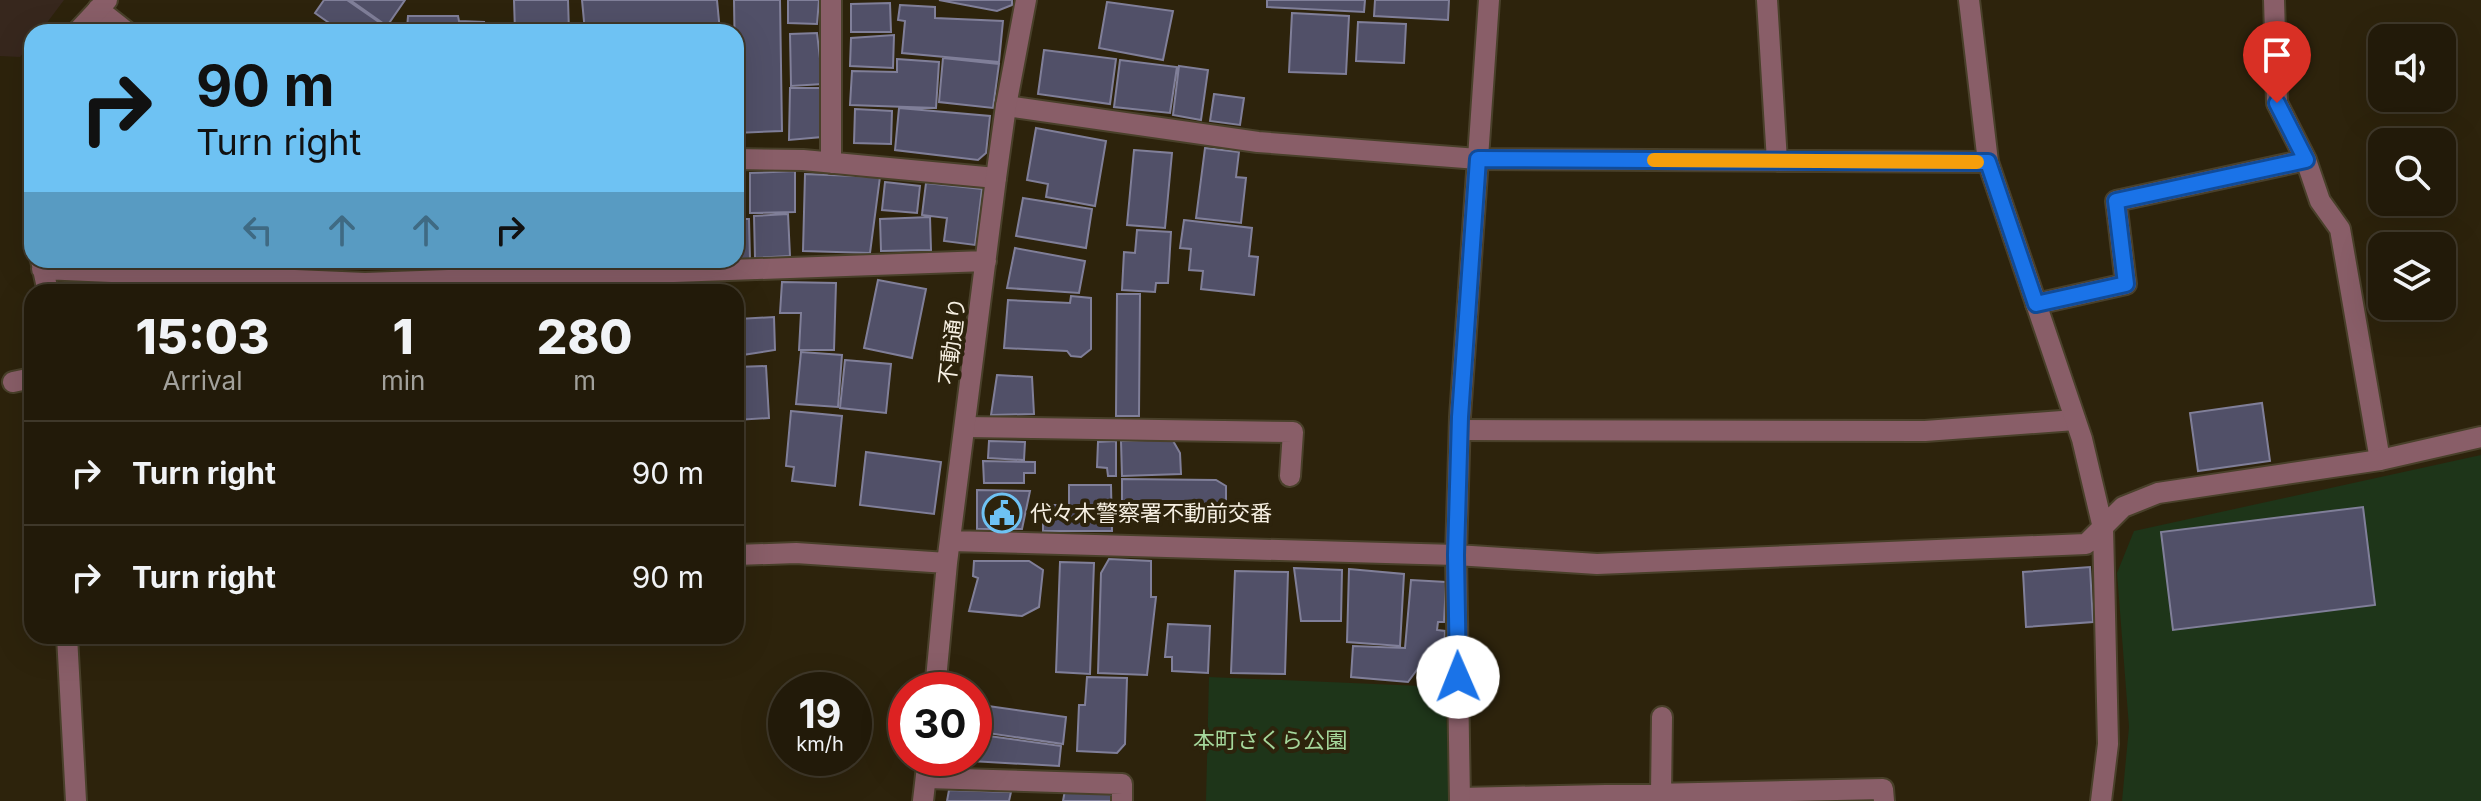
<!DOCTYPE html>
<html lang="en">
<head>
<meta charset="utf-8">
<style>
  :root { --surface:#221a09; --page:#2a2312; --text:#f1f3f6; --muted:#a2a19c; --line:#3f382a }
  body { margin:0; font-family:Inter,"Noto Sans JP",sans-serif; background:var(--page); color:var(--text); height:100vh; display:flex; flex-direction:column; font-size:30px; white-space:nowrap }
  * { box-sizing:border-box; margin:0 }
  p { font-size:26px; color:var(--muted) }
  .icon { flex:none; width:44px; height:44px; fill:none; stroke:currentColor; stroke-width:2; stroke-linecap:round; stroke-linejoin:round }
  .map { position:relative; flex:1; overflow:hidden }
  .side { position:absolute; left:24px; top:284px; width:720px; height:360px; display:flex; flex-direction:column; background:var(--surface); border-radius:24px; box-shadow:0 8px 32px #0002,0 0 0 2px var(--line) }
  .side>* { flex:none }
  .banner { position:absolute; left:24px; top:24px; width:720px; height:244px; border-radius:24px; box-shadow:0 8px 32px #0002,0 0 0 2px var(--line); background:#6ec2f3; color:#111; overflow:hidden }
  .controls { position:absolute; left:2368px; top:24px; display:grid; gap:16px }
  .controls a { display:grid; place-items:center; width:88px; height:88px; border-radius:16px; background:var(--surface); box-shadow:0 8px 32px #0002,0 0 0 2px var(--line); font-size:40px }
  .speed { position:absolute; left:768px; top:672px; display:flex; gap:16px; font-size:40px; font-weight:700; text-align:center }
  .speed>* { display:grid; place-content:center; width:104px; height:104px; border-radius:50%; background:var(--surface); box-shadow:0 8px 32px #0002,0 0 0 2px var(--line); line-height:1 }
  .speed small { font-size:20px; font-weight:400 }
  .speed .limit { border:12px solid #d22; background:#fff; color:#111 }
  .pin { position:absolute; display:grid; place-items:center; width:68px; height:68px; color:#fff; margin:-82px -34px; border-radius:50% 50% 50% 0; rotate:-45deg; box-shadow:0 0 8px #0007 }
  .pin .icon { rotate:45deg }
  .me { position:absolute; width:88px; margin:-44px; rotate:359deg; stroke-linejoin:round; filter:drop-shadow(0 0 6px #0008) }
  .turn { display:flex; align-items:center; gap:28px; height:168px; padding:0 40px; font-size:36px }
  .turn .icon { width:104px; height:104px; stroke-width:2.5 }
  .turn b { display:block; font-size:56px; line-height:68px }
  .lanes { display:flex; align-items:center; height:76px; padding:0 40px; background:#0003; justify-content:center; gap:40px; direction:ltr }
  .lanes .off { opacity:.35 }
  .eta { display:flex; justify-content:space-evenly; align-items:center; height:136px; text-align:center }
  .eta b { font-size:48px; font-weight:800; line-height:56px }
  ul { padding:0; list-style:none }
  li { display:flex; align-items:center; gap:24px; height:104px; padding:0 40px; border-top:2px solid var(--line) }
  li div { flex:1 }
  li b { display:block; font-size:30px }
  li em { font-style:normal }
  .map>svg:first-child { display:block }
  .education { fill:#37271d }
  .green { fill:#1e3519 }
  .building { fill:#515068; stroke:#807f99; stroke-width:2 }
  .lines { fill:none; stroke-linecap:round; stroke-linejoin:round }
  .service-casing { stroke:#49402a; stroke-width:24 }
  .minor-casing { stroke:#49402a; stroke-width:24 }
  .service { stroke:#895e68; stroke-width:20 }
  .minor { stroke:#895e68; stroke-width:20 }
  .route-casing { stroke:#114b97; stroke-width:20 }
  .route { stroke:#1a73e8; stroke-width:14 }
  .slow { stroke:#f59e0b; stroke-width:14 }
  .labels { text-anchor:middle; stroke-width:8; stroke-linejoin:round; paint-order:stroke }
  .street-label { font-size:22px; fill:#f6efe2; stroke:#2d230c }
  .poi-label { font-size:22px; fill:#f6efe2; stroke:#2d230c; text-anchor:start }
  .park-label { font-size:22px; fill:#a5d79b; stroke:#2d230c }
</style>
</head>
<body>
<div class="map">
<svg width="2481" height="801" viewBox="0 0 2481 801">
  <rect width="100%" height="100%" fill="#2d230c"/>
  <path class="education" d="M0 0H64L40 32H32V42L20 57 0 56Z"/>
  <path class="green" d="M2481 455V801H2122L2129 727 2117 573 2134 531Z
    M1209 677 1445 687 1450 801H1206Z"/>
  <path class="building" d="M324 0H347L386 27 382 32H342L315 13Z
    M350 0H405L387 26Z
    M514 0H568L569 32H515Z
    M582 0H717L720 32H585Z
    M734 0H780L782 131 736 133Z
    M788 0H819L817 24 788 23Z
    M939 0H1012V5L997 11Z
    M1267 0H1365L1364 12 1267 7Z
    M1375 0H1449L1448 20 1374 16Z
    M1107 2 1173 11 1163 60 1099 48Z
    M890 3 891 32H851V4Z
    M900 5 935 7V18L1003 21 999 62 902 53 905 21 898 20Z
    M1292 13 1349 16 1346 74 1289 72Z
    M408 16H458L459 21 484 22 483 32H393V30L407 29Z
    M1358 22 1406 24 1404 63 1356 61Z
    M817 33 823 84 791 86 790 34Z
    M894 35 893 68 850 66 851 38Z
    M1044 50 1116 59 1110 104 1038 94Z
    M943 58 999 64 993 108 939 102Z
    M897 59 939 62 936 108 850 105 852 71 897 72Z
    M1120 60 1177 67 1170 113 1114 107Z
    M1179 66 1208 70 1201 120 1173 115Z
    M790 88H822V137L789 140Z
    M1214 94 1244 98 1240 125 1210 121Z
    M899 108 990 116 986 153 978 160 895 150Z
    M855 109 892 111 891 144 854 143Z
    M1036 128 1106 141 1095 206 1046 197 1048 184 1027 180Z
    M1205 148 1239 152 1236 177 1246 178 1241 223 1196 218Z
    M1134 150 1172 153 1165 228 1127 225Z
    M795 171V212L750 213V173Z
    M805 174 880 177 870 253 803 251Z
    M885 182 920 186 917 213 882 210Z
    M926 183 982 189 975 245 944 241 947 218 922 215Z
    M1023 198 1092 209 1086 248 1016 236Z
    M788 214 790 256 755 258 754 216Z
    M930 217 931 250 881 251 880 219Z
    M736 219H749L750 259H736Z
    M1184 220 1252 228 1249 256 1258 257 1254 295 1201 289 1203 271 1189 270 1191 249 1180 248Z
    M1137 230 1171 232 1168 283H1156L1155 292 1122 290 1124 252 1135 253Z
    M1015 248 1085 261 1079 293 1007 288Z
    M400 260H460L459 269 400 267Z
    M878 280 926 289 912 358 864 348Z
    M782 282 836 283 834 350H799L801 313H780Z
    M710 287 711 292H660V288Z
    M1117 294H1140L1139 416H1116Z
    M1071 296 1091 298V349L1081 357 1071 356 1067 351 1004 348 1008 300 1070 303Z
    M736 312 738 319 774 317 775 350 736 356Z
    M801 352 842 355 838 407 796 404Z
    M845 360 891 364 886 413 840 408Z
    M766 366 769 418 736 420V367Z
    M997 375 1032 377 1034 414 991 415Z
    M2262 403 2270 461 2198 471 2190 413Z
    M791 411 842 416 835 486 792 481 794 467 786 466Z
    M1172 439 1180 453 1181 474 1122 476 1121 441Z
    M989 441 1025 442 1024 460 988 458Z
    M1116 441V476H1108L1107 468 1097 467 1098 442Z
    M866 452 941 462 934 514 860 505Z
    M983 461 1035 462V473H1024V483H984Z
    M1122 479 1216 480 1226 486V508L1215 509 1213 519 1122 518Z
    M1069 485H1111L1112 531H1043V519H1051V505H1069Z
    M977 490 1030 491 1022 529H977Z
    M2363 507 2375 605 2173 630 2161 532Z
    M1109 559 1151 561V597H1156L1147 675 1098 673 1101 573Z
    M974 561H1029L1043 570 1039 607 1022 616 969 611 978 578 973 576Z
    M1060 562 1094 563 1090 674 1056 672Z
    M2090 567 2093 622 2026 627 2023 572Z
    M1294 568 1342 570 1341 621H1301Z
    M1349 569 1404 574 1400 646 1347 642Z
    M1235 571 1288 572 1285 674 1231 673Z
    M1411 580 1446 582 1444 622H1438L1437 630 1445 631 1443 668 1419 667 1408 682 1351 677 1353 646 1405 648Z
    M1168 624 1210 626 1208 673 1172 671V657H1165Z
    M1087 677 1127 678 1125 744 1117 753 1077 751 1079 705H1085Z
    M974 704 1066 717 1063 744 974 731Z
    M974 734 1061 746 1059 766 953 760V758H974Z
    M949 790 1011 792 1009 801H947Z
    M1065 790 1114 794 1113 801H1063Z"/>
  <g class="lines">
    <defs>
      <path id="service" d="M1767 0 1777 161
        M2274 0 2277 103 2306 160 2320 201 2340 229 2380 460
        M98 9 127 32
        M1006 106 1258 142 1478 159 1988 162
        M736 159 803 160 996 178
        M831 163V0
        M2036 304 2126 284 2116 201 2306 160
        M965 427 1293 432 1290 476
        M1460 430 1925 431 2075 420
        M926 778 1122 784V801
        M1661 794 1662 717
        M1460 798 1883 789 1884 801"/>
      <path id="minor" d="M1969 0 1988 162 2082 439 2103 528 2108 744 2101 801
        M77 32 107 0
        M41 260 48 292
        M42 269 365 283 986 261
        M13 382 32 378
        M951 541 1456 555 1597 564 2086 544 2123 507 2158 493 2380 460 2481 437
        M736 555 796 553 947 563
        M67 636 76 801
        M935 690 947 563 996 178 1006 106 1026 0
        M923 801 928 758
        M1460 801 1456 555 1460 417 1489 0"/>
    </defs>
    <use href="#service" class="service-casing"/>
    <use href="#minor" class="minor-casing"/>
    <use href="#service" class="service"/>
    <use href="#minor" class="minor"/>
  </g>
  <g class="lines">
    <defs>
      <path id="route" d="M1458 677 1456 555 1460 417 1478 159 1988 162 2036 304 2126 284 2116 201 2306 160 2277 103"/>
    </defs>
    <use href="#route" class="route-casing"/>
    <use href="#route" class="route"/>
    <path class="slow" d="M1654 160 1977 162"/>
  </g>
  <defs>
    <symbol id="civic-ring" viewBox="-11 -11 22 22"><circle r="9.5" fill="#2d230c" stroke="#6ec2f3" stroke-width="1.5"/><path d="M-.6-6.5H3V-4.5H.6V-3L4-1V1h2V6H-6V1h2V-1L-.6-3ZM-1.2 2.5V6h2.4V2.5Z" fill="#6ec2f3"/></symbol>
  </defs>
  <g fill-rule="evenodd">
    <use href="#civic-ring" x="980" y="491" width="44" height="44"/>
  </g>
  <g class="labels">
    <g class="street-label">
      <text transform="translate(952 341) rotate(-83)" y="8">不動通り</text>
    </g>
    <g class="poi-label">
      <text x="1030" y="521">代々木警察署不動前交番</text>
    </g>
    <g class="park-label">
      <text x="1270" y="748">本町さくら公園</text>
    </g>
  </g>
</svg>
<div class="controls">
<a><svg class="icon" aria-label="sound" viewBox="0 0 24 24"><path d="M4 9h4l5-4v14l-5-4H4zM17 9q2 3 0 6"/></svg></a>
<a><svg class="icon" aria-label="search" viewBox="0 0 24 24"><circle cx="10" cy="10" r="6"/><path d="M15 15l6 6"/></svg></a>
<a><svg class="icon" aria-label="layers" viewBox="0 0 24 24"><path d="M12 4l9 5-9 5-9-5zM3 14l9 5 9-5"/></svg></a>
</div>
<div class="speed"><div>19<small>km/h</small></div><div class="limit">30</div></div>
<div class="pin" style="left:2277px;top:103px;background:#d93025"><svg class="icon" aria-label="arrive" viewBox="0 0 24 24"><path d="M6 21V4h12l-3 4 3 4H6"/></svg></div>
<svg class="me" style="left:1458px;top:677px" viewBox="-20 -20 40 40"><circle r="19" fill="#fff"/><path d="M0-13L10 11 0 6-10 11z" fill="#1a73e8"/></svg>
<div class="banner">
<div class="turn"><svg class="icon" aria-label="right" viewBox="0 0 24 24"><path d="M7 20v-9h11M14 6l5 5-5 5"/></svg><div><b>90 m</b>Turn right</div></div>
<div class="lanes"><svg class="icon off" aria-label="left" viewBox="0 0 24 24"><path d="M17 20v-9H6M10 6l-5 5 5 5"/></svg><svg class="icon off" aria-label="ahead" viewBox="0 0 24 24"><path d="M12 20V5M6 11l6-6 6 6"/></svg><svg class="icon off" aria-label="ahead" viewBox="0 0 24 24"><path d="M12 20V5M6 11l6-6 6 6"/></svg><svg class="icon" aria-label="right" viewBox="0 0 24 24"><path d="M7 20v-9h11M14 6l5 5-5 5"/></svg></div>
</div>
<section class="side">
<div class="eta">
<div><b>15:03</b><p>Arrival</p></div>
<div><b>1</b><p>min</p></div>
<div><b>280</b><p>m</p></div>
</div>
<ul>
<li><svg class="icon" aria-label="right" viewBox="0 0 24 24"><path d="M7 20v-9h11M14 6l5 5-5 5"/></svg><div><b>Turn right</b></div><em>90 m</em></li>
<li><svg class="icon" aria-label="right" viewBox="0 0 24 24"><path d="M7 20v-9h11M14 6l5 5-5 5"/></svg><div><b>Turn right</b></div><em>90 m</em></li>
</ul>
</section>
</div>
</body>
</html>
